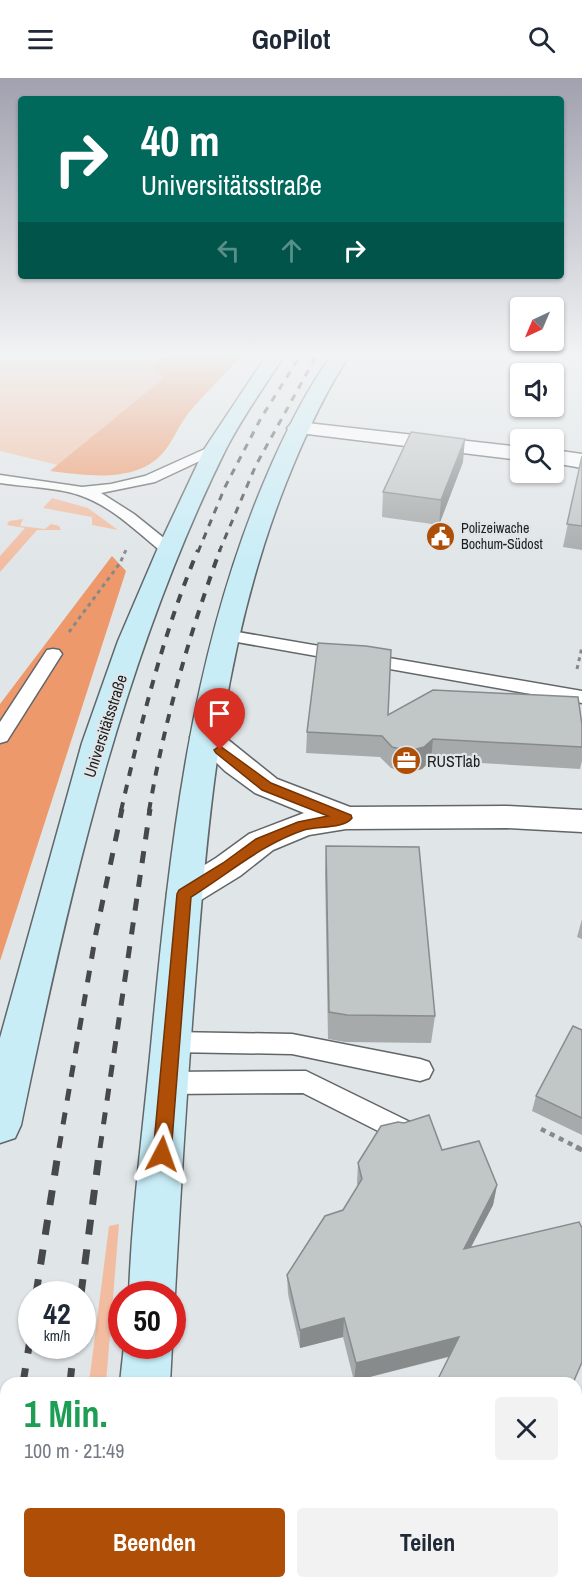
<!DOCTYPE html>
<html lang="de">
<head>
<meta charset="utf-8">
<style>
  :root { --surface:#fff; --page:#f2f2f3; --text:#1f2937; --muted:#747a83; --accent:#af4f07 }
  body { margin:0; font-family:"Archivo Narrow",sans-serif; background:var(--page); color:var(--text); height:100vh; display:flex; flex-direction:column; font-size:22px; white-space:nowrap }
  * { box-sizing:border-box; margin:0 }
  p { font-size:20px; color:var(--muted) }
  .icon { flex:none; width:33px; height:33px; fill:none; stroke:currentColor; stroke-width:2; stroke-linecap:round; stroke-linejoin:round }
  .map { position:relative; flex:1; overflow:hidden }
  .details { position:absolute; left:0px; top:1299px; width:582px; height:212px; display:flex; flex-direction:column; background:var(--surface); border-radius:18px 18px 0 0; box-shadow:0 2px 4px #0004 }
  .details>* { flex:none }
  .banner { position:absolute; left:18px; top:18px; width:546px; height:183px; border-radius:6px; box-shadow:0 2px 4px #0004; background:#00695c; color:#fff; overflow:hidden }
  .needle { width:39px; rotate:224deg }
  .controls { position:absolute; left:510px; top:219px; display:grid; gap:12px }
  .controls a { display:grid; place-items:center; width:54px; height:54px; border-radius:6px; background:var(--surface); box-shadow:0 2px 4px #0004; font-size:30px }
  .speed { position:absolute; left:18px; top:1203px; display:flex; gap:12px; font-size:30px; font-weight:700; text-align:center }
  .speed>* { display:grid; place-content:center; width:78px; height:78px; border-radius:50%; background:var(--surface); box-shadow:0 2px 4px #0004; line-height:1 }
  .speed small { font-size:15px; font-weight:400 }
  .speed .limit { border:9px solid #d22; background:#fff; color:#111 }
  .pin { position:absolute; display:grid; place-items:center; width:51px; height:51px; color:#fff; margin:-62px -26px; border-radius:50% 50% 50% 0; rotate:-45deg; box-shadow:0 0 6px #0007 }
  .pin .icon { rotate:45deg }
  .me { position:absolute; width:66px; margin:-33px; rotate:4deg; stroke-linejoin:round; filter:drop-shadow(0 0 4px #0008) }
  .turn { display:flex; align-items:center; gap:21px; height:126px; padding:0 24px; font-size:27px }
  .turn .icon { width:78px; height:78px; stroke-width:2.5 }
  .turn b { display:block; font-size:42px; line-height:51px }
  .lanes { display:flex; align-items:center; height:57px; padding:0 24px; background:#0003; justify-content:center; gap:30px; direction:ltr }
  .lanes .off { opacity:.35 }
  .round { display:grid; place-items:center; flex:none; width:63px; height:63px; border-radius:6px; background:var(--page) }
  .headline { display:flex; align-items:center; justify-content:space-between; height:102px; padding:0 24px }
  h1 { font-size:36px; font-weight:700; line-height:45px; color:#1e9e55 }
  .button { display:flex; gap:12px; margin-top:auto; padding:12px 24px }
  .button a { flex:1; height:69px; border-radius:6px; background:var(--accent); color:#fff; font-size:24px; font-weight:700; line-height:69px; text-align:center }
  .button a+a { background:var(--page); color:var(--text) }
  header { display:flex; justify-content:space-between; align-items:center; height:78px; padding:0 24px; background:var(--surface); font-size:27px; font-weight:700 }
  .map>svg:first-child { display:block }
  .green { fill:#f2bca1 }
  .forest { fill:#ed996c }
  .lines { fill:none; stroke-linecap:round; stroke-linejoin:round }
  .service-casing { stroke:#626668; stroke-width:3 }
  .minor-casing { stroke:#626668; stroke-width:3 }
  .secondary-casing { stroke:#626668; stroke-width:3 }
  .path-far2 { stroke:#85898a; stroke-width:3; stroke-dasharray:4 4; stroke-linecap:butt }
  .path-far1 { stroke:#85898a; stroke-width:4.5; stroke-dasharray:5 5; stroke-linecap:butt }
  .path { stroke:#85898a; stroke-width:5; stroke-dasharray:7 7; stroke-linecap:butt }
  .service { fill:#fff; fill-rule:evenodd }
  .minor { fill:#fff; fill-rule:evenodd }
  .secondary { fill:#c8edf7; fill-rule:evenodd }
  .rail-far3 { stroke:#46484a; stroke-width:3; stroke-dasharray:7 7; stroke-linecap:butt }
  .rail-far2 { stroke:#46484a; stroke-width:4; stroke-dasharray:9 9; stroke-linecap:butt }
  .rail-far1 { stroke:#46484a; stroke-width:5; stroke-dasharray:12 12; stroke-linecap:butt }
  .rail { stroke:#46484a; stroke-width:7; stroke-dasharray:15 15; stroke-linecap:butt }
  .wall { fill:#a6aaab }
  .shaded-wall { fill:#878b8b }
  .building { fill:#c1c6c7; stroke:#878b8b; stroke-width:1.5 }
  .route { fill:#af4f07; stroke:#723305; stroke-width:1.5 }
  .labels { text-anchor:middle; stroke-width:4.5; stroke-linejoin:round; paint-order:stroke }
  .far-poi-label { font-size:14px; fill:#1d1e1f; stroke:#e0e5e7; text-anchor:start }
  .street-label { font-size:16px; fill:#1d1e1f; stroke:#e0e5e7 }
  .poi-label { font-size:16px; fill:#1d1e1f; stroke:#e0e5e7; text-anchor:start }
</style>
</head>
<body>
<header><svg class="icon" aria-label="menu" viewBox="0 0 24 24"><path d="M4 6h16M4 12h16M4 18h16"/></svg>GoPilot<svg class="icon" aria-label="search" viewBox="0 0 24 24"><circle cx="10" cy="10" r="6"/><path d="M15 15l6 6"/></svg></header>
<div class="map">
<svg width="582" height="1510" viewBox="0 0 582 1510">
  <rect width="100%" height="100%" fill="#e0e5e7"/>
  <path class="green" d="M0 275H170L152 289 165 300 58 387 0 373Z
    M52 420 88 430 118 452 92 447V439L43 430Z
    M23 441 20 448 45 451 51 446 59 448 61 452H37L0 494V478L25 450 7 447 9 443Z
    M119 1146 106 1305H89L109 1148Z"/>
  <path class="forest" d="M170 275H243C226 297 204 315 187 337 178 349 172 365 162 376 134 406 85 397 50 393L164 300 152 289Z
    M112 478 126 493 0 883V626Z"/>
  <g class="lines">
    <defs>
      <path id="service" d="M216 366 221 367 223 370 221 373 155 404 101 415 134 436 175 469 177 472 175 475H163C137 454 112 428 79 417 54 409 26 409 0 405V397L82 409 111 406 145 398Z
        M226 552 582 613V625L220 561 217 557 220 553Z
        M53 571 59 572 62 576 7 663 0 665V644L47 572Z
        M171 954 292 956 420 981 429 984 433 992 429 1000 420 1003 292 976 171 974 162 971 159 964 162 957Z
        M306 993 410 1044 414 1052 410 1060 401 1064 392 1060 303 1015 167 1016 158 1013 154 1005 158 997 167 994Z"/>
      <path id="minor" d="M298 344 520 369V382L291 354 287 350 291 346Z
        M554 372 582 376V390L554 385Z
        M205 649 216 652 277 701 350 729 507 728 582 732V754L507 750 346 751 309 757 273 772 240 798 196 825 184 829 172 825 167 816 172 807 216 780 249 756 304 735 255 715 225 693 190 659 194 652Z"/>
      <path id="secondary" d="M268 275H286C266 306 243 338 226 371 122 581 68 819 21 1047L15 1060 0 1065V960L82 665 118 563 157 472 205 370Z
        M333 275H351C324 315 304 360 286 405 226 557 209 719 197 881 188 993 181 1104 175 1216L172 1222V1216H129C132 1131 144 1044 152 958 170 770 190 580 264 404 283 359 304 315 333 275Z
        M124 1268H172L170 1305H120Z
        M104 1504H158L159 1510H103Z"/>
    </defs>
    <use href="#service" class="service-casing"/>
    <use href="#minor" class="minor-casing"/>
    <use href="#secondary" class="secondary-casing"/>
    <path class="path-far2" d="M69 554 120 485 126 472
      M577 591 582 569"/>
    <path class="path-far1" d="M541 1051 579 1070"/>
    <path class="path" d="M576 1069 582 1072"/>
    <use href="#service" class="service"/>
    <use href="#minor" class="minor"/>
    <use href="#secondary" class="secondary"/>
    <path class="rail-far3" d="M198 474 225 409 261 340 302 275
      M219 474 256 387 318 275"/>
    <path class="rail-far2" d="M121 733C141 645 163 555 198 472
      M149 733C164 644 189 557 220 472"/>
    <path class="rail-far1" d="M59 1070 96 855 122 731
      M100 1070 150 731"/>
    <path class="rail" d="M36 1216 59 1069
      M81 1216 100 1069
      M23 1305 32 1250
      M70 1305 74 1268
      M0 1460 6 1419
      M44 1504V1510"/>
  </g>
  <path class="wall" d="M582 378V472L563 469Z
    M463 384 439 447 382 439 383 414Z
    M388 637 582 669V683L580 691 431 682 422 691 407 695 391 690 380 679 306 675 307 654Z
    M326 768 435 938 431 965 345 964 328 961 325 795Z
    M582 841V861L577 859Z
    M582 952V1057L532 1033 536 1018Z
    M442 1072 497 1107 493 1127 471 1169 449 1279 354 1303 343 1259 300 1270 288 1216 287 1197 343 1132 358 1109 357 1105 358 1085Z
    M343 1504H490L488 1510H349L348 1508Z"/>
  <path class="shaded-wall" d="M465 361 463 384 439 447 441 422Z
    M433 661 431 682 422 691 407 695 409 673Z
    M497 1107 493 1127 460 1190 464 1171Z
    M344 1240 343 1259 300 1270V1252Z
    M459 1259 454 1277 354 1303 356 1285Z"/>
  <path class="building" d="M411 354 465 361 441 422 383 414Z
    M582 378V448L567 446Z
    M318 565 366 568 391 572 388 637 433 612 578 619 582 647V669L433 661 424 669 409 673 392 669 382 658 307 654Z
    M326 768 419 769 435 938 347 937 329 934Z
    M573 948 582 952V1040L536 1018Z
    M429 1037 442 1072 479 1063 497 1107 464 1171 579 1144 582 1150V1284L573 1305H436L459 1259 356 1285 344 1240 300 1252 287 1197 325 1138 343 1132 362 1101 358 1085 381 1048 398 1044 404 1045Z
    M352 1504H490L488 1510H354Z"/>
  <linearGradient id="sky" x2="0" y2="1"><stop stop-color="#a1a1af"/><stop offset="0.57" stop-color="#f1f3f4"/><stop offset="1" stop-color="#f1f3f4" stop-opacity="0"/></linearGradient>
  <rect width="582" height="486" fill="url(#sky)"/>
  <path class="route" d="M220 668 271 705 351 737 352 740C344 751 317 748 304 752 262 766 228 796 191 819L171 1076 168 1081 162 1084 156 1081 153 1076 177 816 179 812 223 785 256 761 298 744 328 738 262 712 216 675 214 672Z"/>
  <defs>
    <symbol id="civic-disc" viewBox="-11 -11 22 22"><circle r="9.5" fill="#af4f07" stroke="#e0e5e7"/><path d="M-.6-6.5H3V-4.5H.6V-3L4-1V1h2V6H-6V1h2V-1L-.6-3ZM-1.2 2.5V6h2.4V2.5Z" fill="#fff"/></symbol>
    <symbol id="office-disc" viewBox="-11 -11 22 22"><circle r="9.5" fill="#af4f07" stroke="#e0e5e7"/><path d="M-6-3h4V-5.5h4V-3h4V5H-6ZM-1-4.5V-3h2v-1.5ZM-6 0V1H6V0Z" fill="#fff"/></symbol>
  </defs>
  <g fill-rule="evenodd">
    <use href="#civic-disc" x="424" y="442" width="33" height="33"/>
    <use href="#office-disc" x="390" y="666" width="33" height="33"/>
  </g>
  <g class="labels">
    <g class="far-poi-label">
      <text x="461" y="455">Polizeiwache<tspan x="461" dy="16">Bochum-Südost</tspan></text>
    </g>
    <g class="street-label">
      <text transform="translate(105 648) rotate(-72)" y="6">Universitätsstraße</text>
    </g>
    <g class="poi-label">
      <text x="427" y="689">RUSTlab</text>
    </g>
  </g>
</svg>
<div class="controls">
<a><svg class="needle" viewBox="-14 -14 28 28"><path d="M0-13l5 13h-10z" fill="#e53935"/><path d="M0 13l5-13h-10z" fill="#747a83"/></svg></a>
<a><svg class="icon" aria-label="sound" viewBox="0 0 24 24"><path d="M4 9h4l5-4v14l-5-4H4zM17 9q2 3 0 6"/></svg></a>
<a><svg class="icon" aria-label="search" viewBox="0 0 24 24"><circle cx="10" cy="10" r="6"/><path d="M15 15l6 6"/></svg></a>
</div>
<div class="speed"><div>42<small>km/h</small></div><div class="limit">50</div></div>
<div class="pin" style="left:220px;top:672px;background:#d93025"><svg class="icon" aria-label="arrive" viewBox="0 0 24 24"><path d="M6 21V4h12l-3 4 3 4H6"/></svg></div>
<svg class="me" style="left:162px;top:1076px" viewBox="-20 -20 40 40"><path d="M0-17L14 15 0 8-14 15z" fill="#af4f07" stroke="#fff" stroke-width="4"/></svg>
<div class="banner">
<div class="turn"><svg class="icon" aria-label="right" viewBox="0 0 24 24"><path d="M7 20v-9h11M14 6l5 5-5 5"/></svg><div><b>40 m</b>Universitätsstraße</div></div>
<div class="lanes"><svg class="icon off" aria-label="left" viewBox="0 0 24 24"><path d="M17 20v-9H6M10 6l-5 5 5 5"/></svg><svg class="icon off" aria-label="ahead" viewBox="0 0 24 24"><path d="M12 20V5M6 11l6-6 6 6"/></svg><svg class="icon" aria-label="right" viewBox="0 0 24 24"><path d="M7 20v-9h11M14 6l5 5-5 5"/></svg></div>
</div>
<section class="details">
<div class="headline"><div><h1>1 Min.</h1><p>100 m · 21:49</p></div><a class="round"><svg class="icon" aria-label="close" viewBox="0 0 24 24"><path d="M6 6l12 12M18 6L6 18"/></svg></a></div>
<div class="button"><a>Beenden</a><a>Teilen</a></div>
</section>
</div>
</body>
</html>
